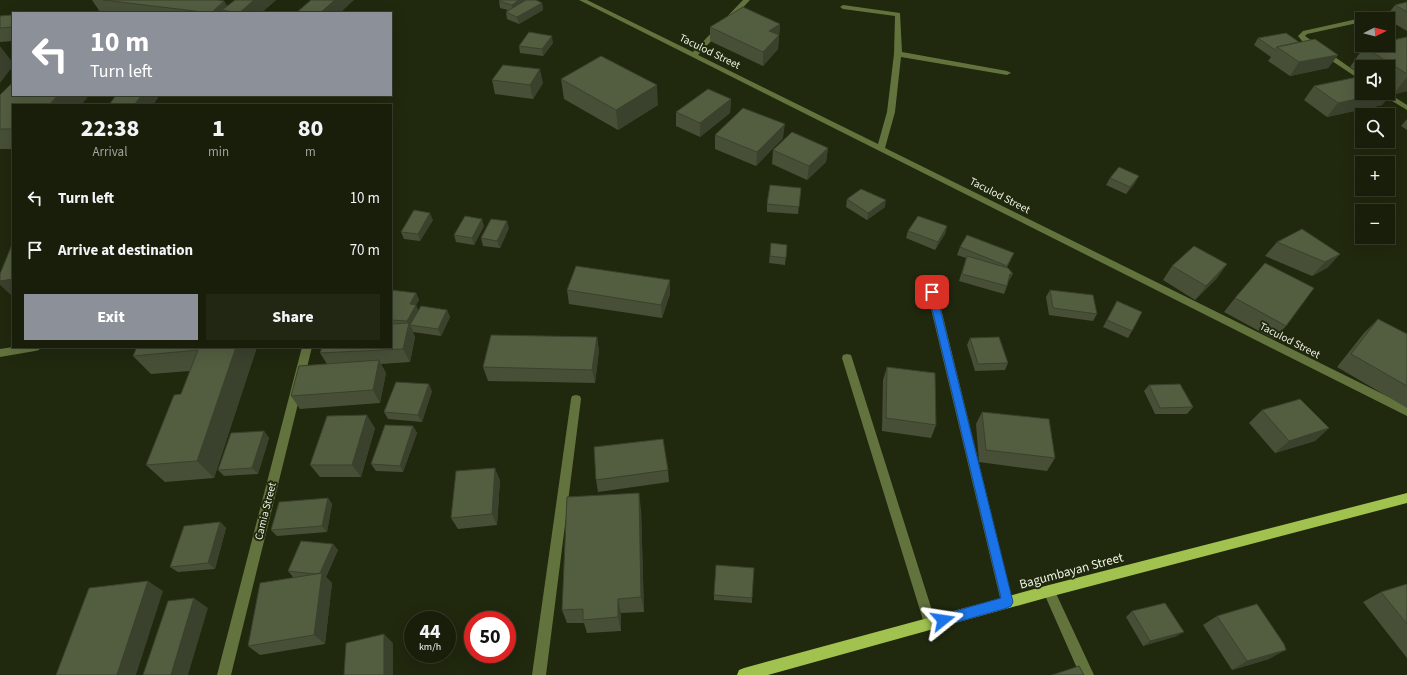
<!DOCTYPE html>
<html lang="en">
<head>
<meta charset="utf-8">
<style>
  :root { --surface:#181e0a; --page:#212713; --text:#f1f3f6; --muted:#9fa29c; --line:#363c2b; --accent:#8c9099 }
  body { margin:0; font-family:"Source Sans 3",sans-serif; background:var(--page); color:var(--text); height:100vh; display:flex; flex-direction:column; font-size:15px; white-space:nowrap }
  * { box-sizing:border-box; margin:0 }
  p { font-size:13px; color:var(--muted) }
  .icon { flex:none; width:22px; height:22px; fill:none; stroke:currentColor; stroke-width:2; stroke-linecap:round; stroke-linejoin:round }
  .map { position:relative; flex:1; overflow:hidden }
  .panel { position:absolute; left:12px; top:104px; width:380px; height:244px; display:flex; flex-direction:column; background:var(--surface); border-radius:0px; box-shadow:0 4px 16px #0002,0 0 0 1px var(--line) }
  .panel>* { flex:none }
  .top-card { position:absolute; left:12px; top:12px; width:380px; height:84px; border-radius:0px; box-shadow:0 4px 16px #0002,0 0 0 1px var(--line); background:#8c9099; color:#fff; overflow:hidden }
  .needle { width:26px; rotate:84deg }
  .tools { position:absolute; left:1355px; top:12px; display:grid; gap:8px }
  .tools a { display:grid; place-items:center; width:40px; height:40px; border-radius:0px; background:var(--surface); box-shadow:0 4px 16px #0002,0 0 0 1px var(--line); font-size:20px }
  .speed { position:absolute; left:404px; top:611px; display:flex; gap:8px; font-size:20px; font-weight:700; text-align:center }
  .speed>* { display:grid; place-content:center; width:52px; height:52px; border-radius:50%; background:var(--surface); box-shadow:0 4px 16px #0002,0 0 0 1px var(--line); line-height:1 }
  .speed small { font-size:10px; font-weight:400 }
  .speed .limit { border:6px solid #d22; background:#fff; color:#111 }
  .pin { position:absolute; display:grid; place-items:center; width:34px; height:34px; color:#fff; margin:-17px; border-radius:8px; box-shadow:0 2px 6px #0006 }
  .me { position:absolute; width:44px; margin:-22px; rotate:75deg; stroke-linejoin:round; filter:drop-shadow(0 0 3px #0008) }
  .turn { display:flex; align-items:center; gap:14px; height:84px; padding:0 12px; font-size:18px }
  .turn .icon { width:52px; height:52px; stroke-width:2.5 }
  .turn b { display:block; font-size:28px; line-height:34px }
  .eta { display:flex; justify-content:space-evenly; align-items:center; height:68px; text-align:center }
  .eta b { font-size:24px; font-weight:800; line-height:28px }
  .cta { display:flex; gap:8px; margin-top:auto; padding:8px 12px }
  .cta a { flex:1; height:46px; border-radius:0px; background:var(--accent); color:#fff; font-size:16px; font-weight:800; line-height:46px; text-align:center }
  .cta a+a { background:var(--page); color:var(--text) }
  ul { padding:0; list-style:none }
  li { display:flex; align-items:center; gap:12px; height:52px; padding:0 12px }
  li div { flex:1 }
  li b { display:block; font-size:15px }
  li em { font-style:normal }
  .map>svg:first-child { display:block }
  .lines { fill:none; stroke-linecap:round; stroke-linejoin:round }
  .minor { fill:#63733e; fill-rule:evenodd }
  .major { fill:#a1c24e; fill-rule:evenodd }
  .wall { fill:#475037 }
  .shaded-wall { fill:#3a412d }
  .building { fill:#535d40; stroke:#3a412d }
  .route { fill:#1a73e8; stroke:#114b97 }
  .labels { text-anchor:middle; stroke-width:4; stroke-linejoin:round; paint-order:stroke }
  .street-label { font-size:11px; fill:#edf3e3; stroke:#20280e }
  .near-street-label { font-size:13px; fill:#edf3e3; stroke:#20280e }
</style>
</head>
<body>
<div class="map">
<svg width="1407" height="675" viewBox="0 0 1407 675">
  <rect width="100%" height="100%" fill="#20280e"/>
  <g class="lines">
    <path class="minor" d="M579 0H587L693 52 743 0H750L698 55 878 144 887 112 894 54 895 16 843 9 840 7 843 5 900 13 902 52 1007 71 1011 73 1007 75 901 57 895 112 885 148 1407 406V416Z
      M1407 8V12L1375 19H1362V22L1307 34 1305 36 1362 76V81L1302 41 1298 36 1303 31Z
      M1379 93H1388L1407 105V110Z
      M932 288 937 292 1013 602 1012 606 1007 608 1002 606 1001 602 927 292Z
      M13 347H40L39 350 35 351 0 357V349Z
      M302 347H312L231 675H217Z
      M847 354 851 355 852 358 936 623 935 628 930 629 925 628 924 623 842 358 843 355Z
      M576 395 580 396 581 399 546 675H532L571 399 572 396Z
      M1049 585 1053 587 1094 675H1080L1043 591 1045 587Z"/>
    <path class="major" d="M1407 493V503L1049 597 768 675H737L739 670 744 668 1049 585Z"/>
  </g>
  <path class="wall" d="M92 0H217L224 1 227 6 276 0 261 13H106L100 12Z
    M499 1 542 3 543 10 519 24 507 19 506 12 508 10 500 8Z
    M1407 2V31L1388 20V19L1385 18 1395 5Z
    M13 15V41L0 42V16Z
    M780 24 778 49 763 66 710 41V27Z
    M1407 37V92L1406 91 1393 95 1391 94 1382 105 1327 117 1304 100 1314 86 1388 93V67H1362V75L1350 67 1364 47Z
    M1258 38 1299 42 1338 55 1328 68 1290 76 1268 61 1271 57 1254 45Z
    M553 43 543 56 520 53 519 46Z
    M561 79 658 105 618 130 564 99Z
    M492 80 543 83 533 99 495 94Z
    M0 95H89L81 105H13V149H0Z
    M731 99 730 113 700 137 676 126V112Z
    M1407 119V130L1401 126Z
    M715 135 783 138 756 166 715 149Z
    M828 148 826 162 807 180 772 164 773 150Z
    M1110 178 1135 183 1126 194 1106 185Z
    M801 188 798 214 767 212V204Z
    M847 199 885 207 867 220 846 207Z
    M433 220 420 241 404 239 401 232Z
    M484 226 474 245 456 242 454 235Z
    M947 226 945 234 935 250 906 238 908 231Z
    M509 228 500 248 483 246 481 238Z
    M1277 242 1340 254 1327 268 1312 276 1265 256Z
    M771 243 787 245 785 265 769 263Z
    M960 247 1011 260 1007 267 1009 281H1008L1007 286 1004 294 959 281 966 258 957 255Z
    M1227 264 1217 278 1195 300 1163 280 1172 266Z
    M670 280V294L662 318 569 304 567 290Z
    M391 290 416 293 419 300 416 305 418 311 447 310 450 317 441 336 413 332 411 327V328L415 337 410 362 381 364 386 373 380 403 300 409 291 396 327 364 320 353 391 347Z
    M1050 290 1097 314 1093 321 1049 315 1046 297Z
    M1235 298 1286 326 1274 339 1224 312Z
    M1117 301 1132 331 1128 338 1103 327Z
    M1378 319 1407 334V408L1337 367 1364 333Z
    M597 337 599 351 595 383 488 381 483 367Z
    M970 338 1008 363 1005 370 975 371 967 345Z
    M137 347H257L214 478 165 482 146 465 181 394 190 371 151 374 133 356Z
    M887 367 936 425 931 438 882 431 883 380Z
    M1149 385 1193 407 1187 414H1155L1144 391Z
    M432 391 422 422 388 419 384 412Z
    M1262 410 1329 428 1315 441 1275 453 1249 423Z
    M982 412 1055 458 1047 471 979 462 976 424Z
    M413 426 417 433 403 472 376 471 371 464Z
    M375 428 361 477H320L310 465Z
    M264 431 269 438 258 474 224 476 218 470Z
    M668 470 669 482 598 492 596 480Z
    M500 480 497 525 458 529 451 518Z
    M328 498 332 504 327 532 277 536 271 530Z
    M641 509 644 612 621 613V631L587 633 584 623H567L562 610Z
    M220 522 226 528 215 569 178 572 170 567Z
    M333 544 338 550 326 577 332 583 325 644 260 655 248 646 296 577H293L288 571Z
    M1407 584V658L1363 602 1381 592Z
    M714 595 752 598V603L714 600Z
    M1132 611 1177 636 1143 646 1126 617Z
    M1217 616 1269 659 1232 670 1203 625Z"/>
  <path class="shaded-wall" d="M254 0H276L261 13H239Z
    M335 0H354L340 13H320Z
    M519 0H527L513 12 512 5Z
    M224 1 230 11 222 10 224 13H211Z
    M542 3 543 10 519 24 517 17Z
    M780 24 778 49 763 66V52L769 31Z
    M552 36 553 43 543 56 542 49Z
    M0 46 13 63V66L0 83Z
    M1338 55 1328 68 1290 76 1299 62Z
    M540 69 543 83 533 99 530 85Z
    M1407 77V90L1406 91 1393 95Z
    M657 85 658 105 618 130 616 110Z
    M1393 91 1382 105 1327 117 1338 103 1384 93H1388V92Z
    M58 95H89L81 105H49Z
    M142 95H160L153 105H134Z
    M731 99 730 113 700 137V123Z
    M785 124 783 138 756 166 757 152Z
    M828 148 826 162 807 180 809 166Z
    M1139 176 1135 183 1126 194 1130 187Z
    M886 200 885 207 867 220 868 213Z
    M430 213 433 220 420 241 418 234Z
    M482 219 484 226 474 245 472 238Z
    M507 221 509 228 500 248 497 241Z
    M947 226 945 234 935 250 938 242Z
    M1340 254 1327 268 1312 276 1325 262Z
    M1227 264 1217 278 1195 300 1206 286Z
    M1010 274H1013L1009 281H1007Z
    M13 279V295H11L0 285V281Z
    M670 280V294L662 318 661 305Z
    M416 293 419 300 416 305 419 312 410 325 415 337 410 362 403 349 408 324 407 321 410 304Z
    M447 310 450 317 441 336 438 329Z
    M597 337 599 351 595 383 592 370Z
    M236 347H257L214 478 197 461Z
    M379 360 386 373 380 403 373 390Z
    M429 384 432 391 422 422 418 415Z
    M367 415 375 428 361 477 352 465Z
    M413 426 417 433 403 472 400 466Z
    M1329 428 1315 441 1275 453 1289 441Z
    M264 431 269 438 258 474 252 468Z
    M495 468 500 480 497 525 492 514Z
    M639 493 641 509 644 612 641 597Z
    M328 498 332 504 327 532 322 526Z
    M220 522 226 528 215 569 208 563Z
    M333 544 338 550 326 577 332 583 325 644 314 635 320 575Z
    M148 581 163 591 136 675H117Z
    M194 598 208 608 188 675H171Z
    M618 599 621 613V631L618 617Z
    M1184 632 1177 636 1143 646 1150 641Z
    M384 634 393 643V675H384Z
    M1286 650 1269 659 1232 670 1247 661Z"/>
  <path class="building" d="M103 0H217L224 1 211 13Z
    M235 0H254L239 13 222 10Z
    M311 0H335L320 13H296Z
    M500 0H519L512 5 499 1Z
    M526 0H536L542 3 517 17 506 12Z
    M1407 2V12L1395 5Z
    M743 7 780 24 769 31 779 35 763 52 710 27Z
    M13 15V27L0 28V16Z
    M529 32 552 36 542 49 519 46Z
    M1286 33 1299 42 1277 47 1275 50 1258 38Z
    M1407 37V74L1364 47 1373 45H1388V41Z
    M1315 39 1338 55 1299 62 1277 47Z
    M601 56 657 85 616 110 561 79Z
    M503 65 540 69 530 85 492 80Z
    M1362 76V93H1384L1338 103 1314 86Z
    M13 82V95H58L49 105H13V129H0V95Z
    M1388 87 1393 91 1388 92Z
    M708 89 731 99 700 123 676 112Z
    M116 95H142L134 105H109Z
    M743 108 785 124 757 152 715 135Z
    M792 132 828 148 809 166 773 150Z
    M1119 167 1139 176 1130 187 1110 178Z
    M770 185 801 188 799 207 767 204Z
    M861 189 886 200 868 213 847 199Z
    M414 210 430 213 418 234 401 232Z
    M465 216 482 219 472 238 454 235Z
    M918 216 947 226 938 242 908 231Z
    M491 219 507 221 497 241 481 238Z
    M1302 229 1340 254 1325 262 1277 242Z
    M967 235 1014 253 1007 266 960 247Z
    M13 242V279L0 281V274Z
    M771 243 787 245 786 258 770 256Z
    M1194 246 1227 264 1206 286 1172 266Z
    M967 256 1008 268 1013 274H1010L1007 286 962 274Z
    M1265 263 1314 288 1286 326 1235 298Z
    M576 266 670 280 661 305 567 290Z
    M391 290 416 293 410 304 416 305 407 321 391 320Z
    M1050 290 1093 295 1097 314 1053 308Z
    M1117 301 1142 312 1132 331 1107 320Z
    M421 306 447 310 438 329 410 325Z
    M1378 319 1407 334V386L1351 354Z
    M409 323 403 349 320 353 322 347H391V324Z
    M491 335 597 337 592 370 483 367Z
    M999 337 1008 363 978 364 970 338Z
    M137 347H236L197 461 146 465 174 395 181 394 198 350 133 356Z
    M379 360 373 390 291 396 299 366Z
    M887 367 935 373 936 425 886 418Z
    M396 382 429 384 418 415 384 412Z
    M1180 384 1193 407 1160 408 1149 385Z
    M1300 399 1329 428 1289 441 1262 410Z
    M982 412 1049 419 1055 458 986 450Z
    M367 415 352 465H310L327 416Z
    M385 425 413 426 400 466 371 464Z
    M264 431 252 468 218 470 231 433Z
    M663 439 668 470 596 480 594 447Z
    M495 468 492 514 451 518 456 471Z
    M639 493 641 597 618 599V617L583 620V609L562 610 567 497Z
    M328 498 322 526 271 530 279 502Z
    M220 522 208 563 170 567 184 526Z
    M301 541 333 544 320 573 315 574 288 571Z
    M716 565 754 568 752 598 714 595Z
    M322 573 314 635 248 646 260 583Z
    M148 581 117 675H56L89 588Z
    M1407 584V624L1381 592Z
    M194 598 171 675H143L168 601Z
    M1165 603 1184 632 1150 641 1132 611Z
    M1257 604 1284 644 1286 650 1247 661 1217 616Z
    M384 634V675H344L346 643Z
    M1079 666 1084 675H1052Z"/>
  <path class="route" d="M932 289 936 292 1013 602 1011 606 1007 608 943 626 938 624 937 620 938 616 1001 598 928 292Z"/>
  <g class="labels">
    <g class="street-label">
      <text transform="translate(710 51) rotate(26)" y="4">Taculod Street</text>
      <text transform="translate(1000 195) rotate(27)" y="4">Taculod Street</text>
      <text transform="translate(1290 340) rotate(27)" y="4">Taculod Street</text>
      <text transform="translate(265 511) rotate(-76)" y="4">Camia Street</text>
    </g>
    <g class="near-street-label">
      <text transform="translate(1071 570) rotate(-15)" y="5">Bagumbayan Street</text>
    </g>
  </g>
</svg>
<div class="tools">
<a><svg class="needle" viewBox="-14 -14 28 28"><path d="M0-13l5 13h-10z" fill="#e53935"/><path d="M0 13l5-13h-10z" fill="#9fa29c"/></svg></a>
<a><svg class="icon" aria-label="sound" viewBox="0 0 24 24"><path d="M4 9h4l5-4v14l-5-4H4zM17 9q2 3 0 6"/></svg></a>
<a><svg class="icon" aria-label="search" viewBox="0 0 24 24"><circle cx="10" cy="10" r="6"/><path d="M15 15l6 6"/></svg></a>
<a>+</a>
<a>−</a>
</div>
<div class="speed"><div>44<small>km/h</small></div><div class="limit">50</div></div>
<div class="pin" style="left:932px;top:292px;background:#d93025"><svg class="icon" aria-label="arrive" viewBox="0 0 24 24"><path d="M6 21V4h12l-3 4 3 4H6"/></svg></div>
<svg class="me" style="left:943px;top:620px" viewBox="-20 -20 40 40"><path d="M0-17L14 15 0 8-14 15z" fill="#1a73e8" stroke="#fff" stroke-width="4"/></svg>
<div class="top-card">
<div class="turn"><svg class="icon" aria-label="left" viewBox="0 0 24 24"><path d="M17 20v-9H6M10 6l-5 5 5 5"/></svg><div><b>10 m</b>Turn left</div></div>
</div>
<section class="panel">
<div class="eta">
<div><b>22:38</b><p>Arrival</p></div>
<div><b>1</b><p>min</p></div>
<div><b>80</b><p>m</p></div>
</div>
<ul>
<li><svg class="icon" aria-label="left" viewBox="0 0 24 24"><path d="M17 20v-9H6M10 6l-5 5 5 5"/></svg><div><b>Turn left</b></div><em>10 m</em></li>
<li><svg class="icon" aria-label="arrive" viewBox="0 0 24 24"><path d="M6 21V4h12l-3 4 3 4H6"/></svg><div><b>Arrive at destination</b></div><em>70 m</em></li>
</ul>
<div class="cta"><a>Exit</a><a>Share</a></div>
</section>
</div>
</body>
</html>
